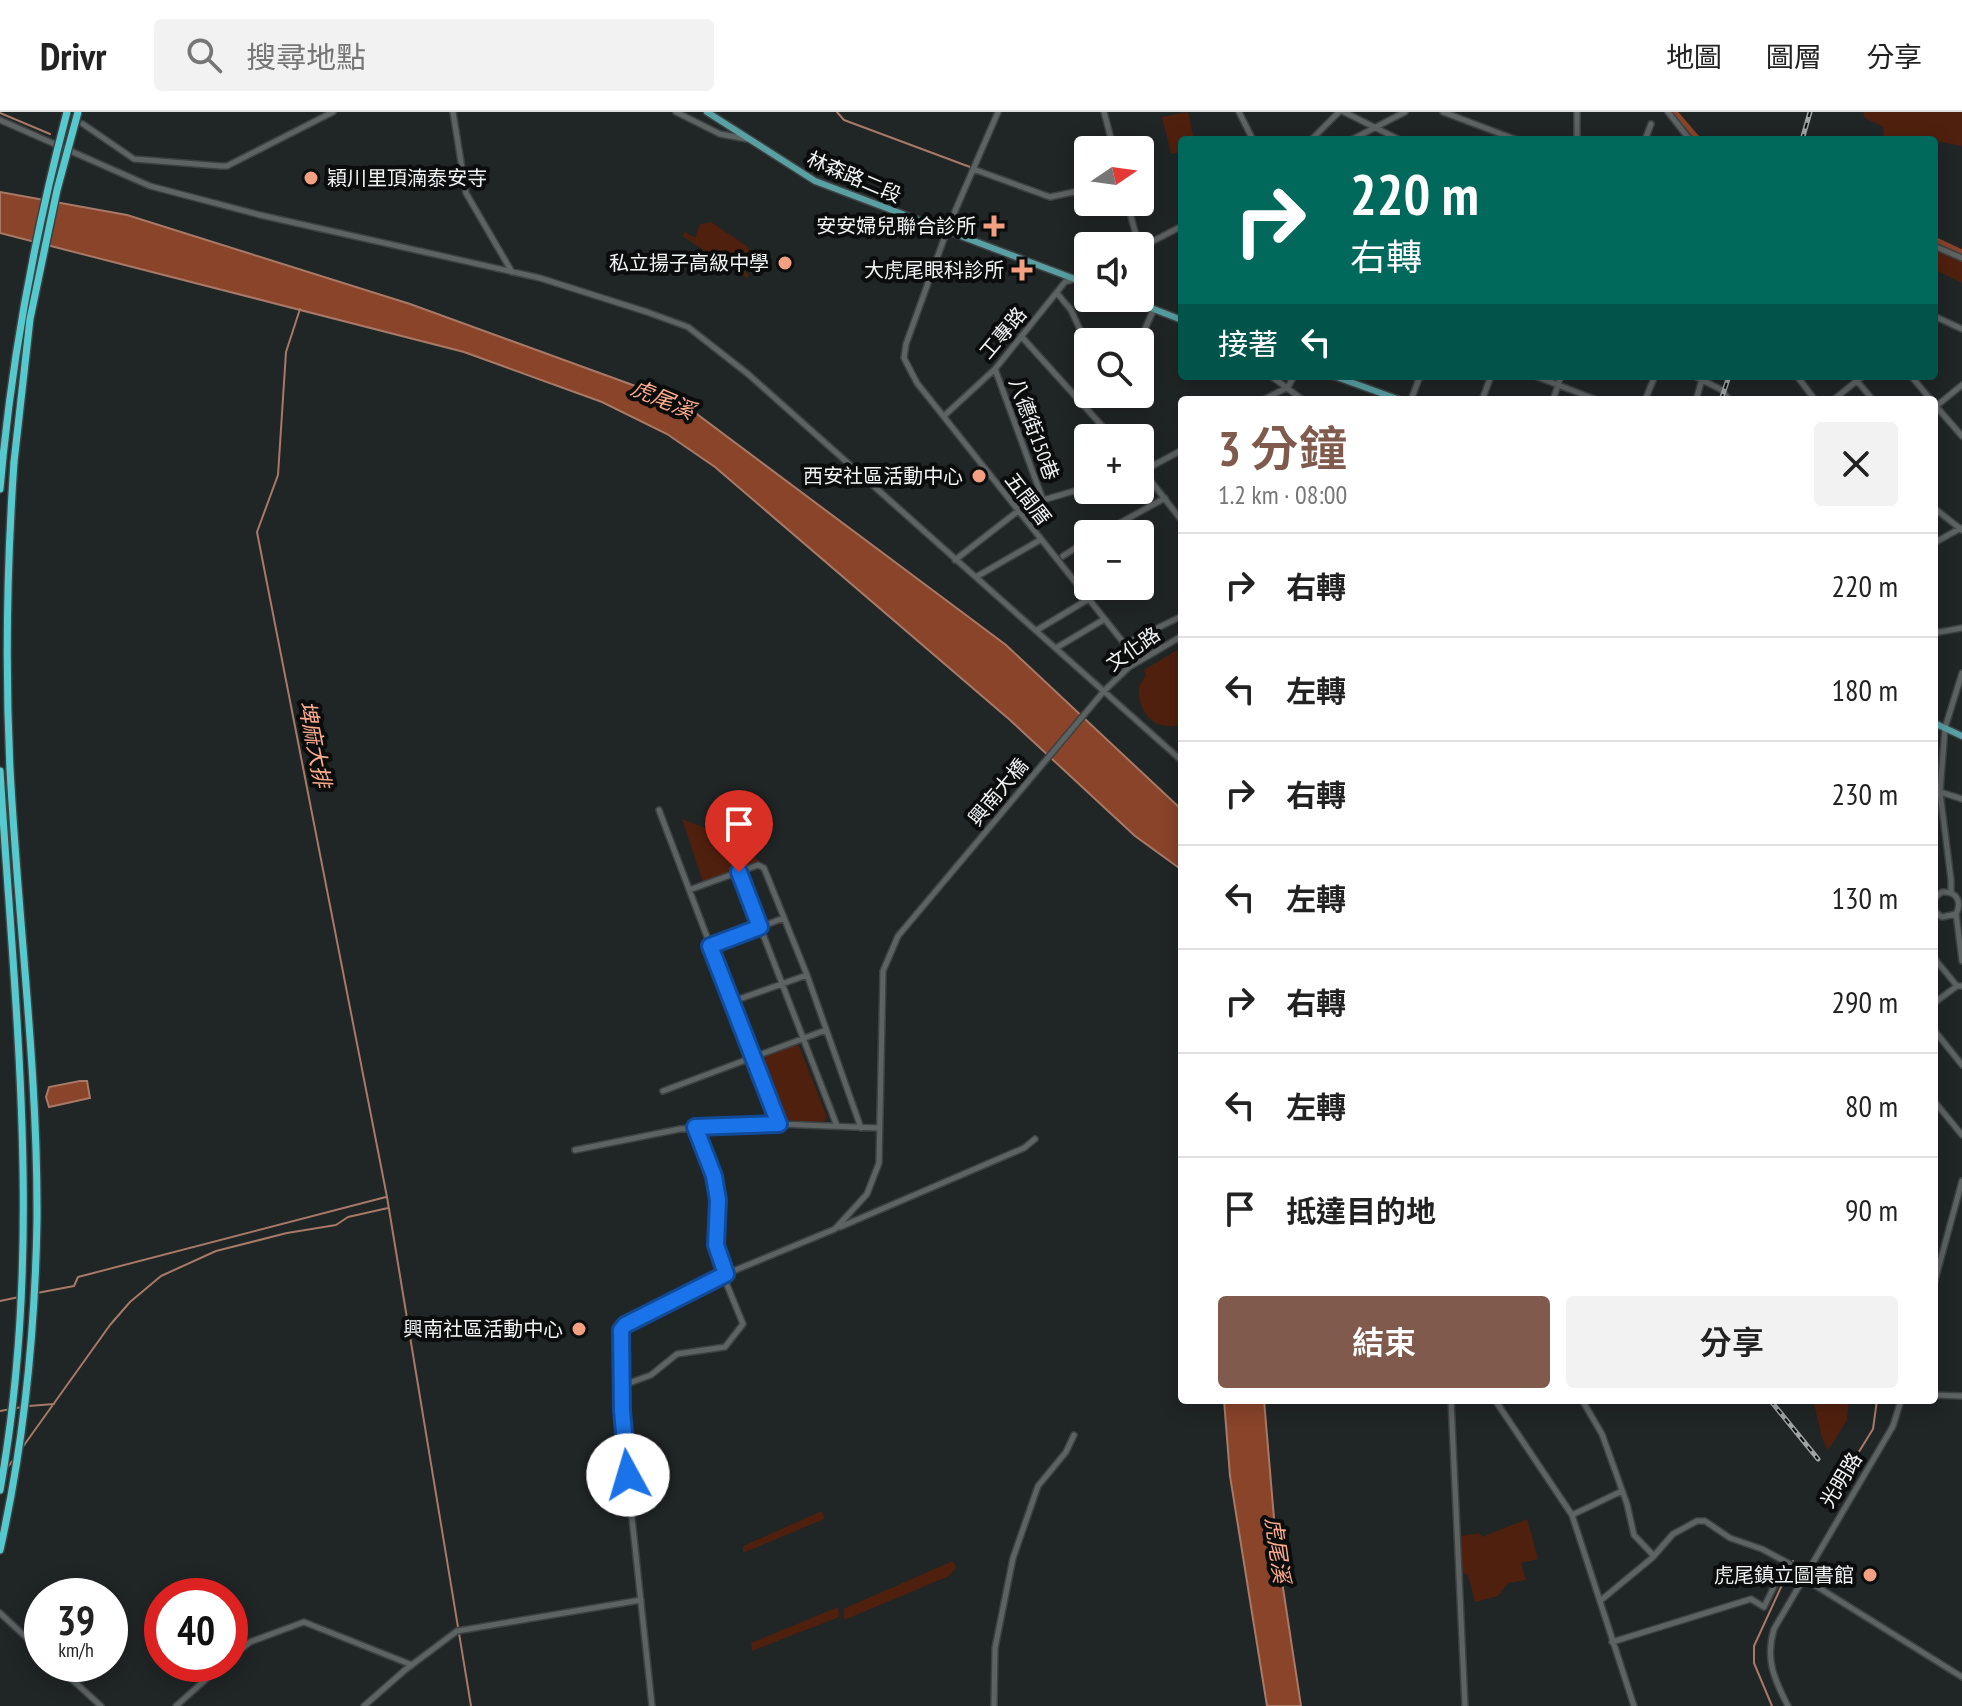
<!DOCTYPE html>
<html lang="zh-TW">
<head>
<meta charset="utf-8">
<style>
  :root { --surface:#fff; --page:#f2f2f2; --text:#222; --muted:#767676; --line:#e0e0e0; --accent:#805b4d }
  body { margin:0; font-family:"PT Sans Narrow","Noto Sans TC",sans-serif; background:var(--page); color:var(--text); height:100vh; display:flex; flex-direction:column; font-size:30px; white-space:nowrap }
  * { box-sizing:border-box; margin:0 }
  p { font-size:26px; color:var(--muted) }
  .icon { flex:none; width:44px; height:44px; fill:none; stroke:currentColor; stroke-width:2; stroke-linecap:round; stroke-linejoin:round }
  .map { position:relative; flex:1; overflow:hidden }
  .details { position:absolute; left:1178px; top:284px; width:760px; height:1008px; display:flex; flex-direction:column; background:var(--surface); border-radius:8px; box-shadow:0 4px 20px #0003 }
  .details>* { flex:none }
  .guide { position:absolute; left:1178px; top:24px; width:760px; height:244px; border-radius:8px; box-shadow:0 4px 20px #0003; background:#00695c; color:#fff; overflow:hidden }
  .needle { width:52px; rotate:77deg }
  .fabs { position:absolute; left:1074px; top:24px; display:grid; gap:16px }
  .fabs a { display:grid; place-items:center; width:80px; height:80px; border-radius:8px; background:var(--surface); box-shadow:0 4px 20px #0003; font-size:40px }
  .speed { position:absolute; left:24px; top:1466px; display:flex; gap:16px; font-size:40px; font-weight:700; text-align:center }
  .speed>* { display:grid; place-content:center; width:104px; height:104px; border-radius:50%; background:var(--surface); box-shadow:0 4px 20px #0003; line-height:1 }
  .speed small { font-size:20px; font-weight:400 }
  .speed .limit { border:12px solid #d22; background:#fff; color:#111 }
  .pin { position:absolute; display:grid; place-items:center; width:68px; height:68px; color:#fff; margin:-82px -34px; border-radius:50% 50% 50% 0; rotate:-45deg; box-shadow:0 0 8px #0007 }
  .pin .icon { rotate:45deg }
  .me { position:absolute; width:88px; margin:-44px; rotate:354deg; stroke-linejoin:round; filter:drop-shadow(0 0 6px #0008) }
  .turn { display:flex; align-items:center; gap:28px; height:168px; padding:0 40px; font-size:36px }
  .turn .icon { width:104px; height:104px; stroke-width:2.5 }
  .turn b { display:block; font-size:56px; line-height:68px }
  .then { display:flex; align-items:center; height:76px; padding:0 40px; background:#0003; gap:16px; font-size:30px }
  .round { display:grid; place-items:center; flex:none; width:84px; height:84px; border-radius:8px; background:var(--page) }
  .head { display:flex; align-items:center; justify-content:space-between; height:136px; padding:0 40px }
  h1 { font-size:48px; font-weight:600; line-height:60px; color:var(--accent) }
  .action { display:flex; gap:16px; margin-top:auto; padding:16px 40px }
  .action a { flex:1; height:92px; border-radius:8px; background:var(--accent); color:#fff; font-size:32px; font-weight:600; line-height:92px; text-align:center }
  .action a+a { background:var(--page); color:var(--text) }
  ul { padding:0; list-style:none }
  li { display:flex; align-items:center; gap:24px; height:104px; padding:0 40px; border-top:2px solid var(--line) }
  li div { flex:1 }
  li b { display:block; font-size:30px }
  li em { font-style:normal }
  header { display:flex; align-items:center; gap:48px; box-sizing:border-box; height:112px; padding:0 40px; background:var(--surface); border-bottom:2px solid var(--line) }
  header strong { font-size:38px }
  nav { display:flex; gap:44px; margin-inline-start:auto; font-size:28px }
  .search { width:560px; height:72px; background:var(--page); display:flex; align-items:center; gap:20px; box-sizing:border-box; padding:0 28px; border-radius:8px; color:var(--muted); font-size:30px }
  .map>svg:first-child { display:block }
  .green { fill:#50200e }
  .water { fill:#89442a; stroke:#a87967; stroke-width:2 }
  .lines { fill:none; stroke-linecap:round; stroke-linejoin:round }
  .stream { stroke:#a87967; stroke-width:2 }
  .canal { stroke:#89442a; stroke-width:5 }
  .minor-casing { stroke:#3d4141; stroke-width:8 }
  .major-casing { stroke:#3d4141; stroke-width:9 }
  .highway-casing { stroke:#3d4141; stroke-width:10 }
  .minor { stroke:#5d6262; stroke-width:5 }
  .major { stroke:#58a0a3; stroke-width:6 }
  .highway { stroke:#55c9ce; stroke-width:7 }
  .rail-casing { stroke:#a0a4a4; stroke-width:5 }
  .rail { stroke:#0b0d0d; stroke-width:2; stroke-dasharray:6; stroke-linecap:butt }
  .highway-bridge-casing { stroke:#3d4141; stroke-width:10; stroke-linecap:butt }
  .highway-bridge { stroke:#55c9ce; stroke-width:7 }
  .route-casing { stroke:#114b97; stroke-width:20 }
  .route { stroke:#1a73e8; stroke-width:14 }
  .poi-dot { fill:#f3a082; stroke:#0b0d0d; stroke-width:3 }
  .labels { text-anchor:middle; stroke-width:8; stroke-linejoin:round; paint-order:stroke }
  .street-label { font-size:20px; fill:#f1f4f4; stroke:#0b0d0d }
  .poi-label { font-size:20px; fill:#f1f4f4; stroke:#0b0d0d; text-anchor:end }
  .water-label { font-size:22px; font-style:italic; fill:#fdab8d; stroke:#0b0d0d }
</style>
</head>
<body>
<header>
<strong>Drivr</strong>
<div class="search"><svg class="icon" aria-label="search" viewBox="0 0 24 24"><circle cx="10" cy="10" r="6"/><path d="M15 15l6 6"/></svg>搜尋地點</div>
<nav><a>地圖</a><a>圖層</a><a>分享</a></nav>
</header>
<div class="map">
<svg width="1962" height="1594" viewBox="0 0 1962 1594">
  <rect width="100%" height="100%" fill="#202525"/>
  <path class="green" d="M1188 0 1194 28H1182V40L1171 42 1162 5Z
    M1863 0H1962V34L1925 27 1884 28 1883 15 1865 6Z
    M711 110 748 135 752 149 743 158 749 163 747 166 682 124 685 120 695 126 700 112Z
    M1934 137 1962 149V171L1934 157Z
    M1182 535V612C1155 621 1137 601 1139 574L1146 563 1144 558Z
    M682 707 715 720 761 750 703 770Z
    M796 933 799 934 827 1005 824 1010 783 1008 778 1005 757 950 758 946Z
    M1813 1288H1849L1847 1308 1828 1338 1822 1326Z
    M822 1399 824 1407 743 1441V1434Z
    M1527 1407 1538 1447 1521 1451 1526 1468 1508 1471 1498 1484 1475 1490 1468 1463 1462 1461 1460 1424 1479 1421 1482 1425Z
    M953 1449 956 1456 949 1464 844 1508 843 1497Z
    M838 1495 839 1505 752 1539 751 1531Z"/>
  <path class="water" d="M0 80 127 103 410 192 682 291 1006 533 1182 698V758L1135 724 1010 608 715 355 667 322 602 290 464 240 0 121Z
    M80 969H87L90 986 49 995 46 985 49 975Z
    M1224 1288H1264L1276 1430 1301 1594H1267L1230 1364Z"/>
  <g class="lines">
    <path class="stream" d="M837 0 844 8 970 55
      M0 1 50 22
      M300 197 286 240 278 363 257 420 387 1085 471 1594
      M37 1181 74 1174 78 1165 386 1085
      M0 1189 19 1185
      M29 1294 54 1292
      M0 1299 22 1295
      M22 1336 110 1213 130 1190 161 1164 216 1139 287 1121 336 1113 348 1105 388 1096
      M5 1359 13 1348
      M1844 1364 1873 1317 1877 1288
      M1772 1594 1754 1551V1534L1793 1449"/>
    <path class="canal" d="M1675 0 1699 28
      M1934 127 1962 140"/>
    <defs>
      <path id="minor" d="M453 0 466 81 512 160
        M676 0 720 22 747 27
        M998 0 949 113 906 232 904 246 917 271 1123 530H1129L1182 504
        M1104 0 1114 38
        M1239 0 1253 28
        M1344 0 1400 28
        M1443 0 1517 28
        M1668 0 1690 28
        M0 8 150 74 260 103 540 166 647 200 688 215 748 262 1182 649
        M83 12 134 47 221 54H227L333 0
        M1311 28 1339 0
        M1351 28 1405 0
        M1577 28V0
        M1645 28 1651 12
        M973 57 1050 85 1088 77
        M1127 90 1139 134
        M1934 134 1962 146
        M1140 136 1182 114
        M1057 181 1071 198 1088 235
        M1934 204 1962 217
        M1021 224 1113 326
        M1139 230 1154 197
        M995 257 1043 388
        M1085 264 1088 262
        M1271 264 1303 288
        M1535 264 1597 288
        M1694 264 1722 278 1729 288
        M1797 264 1815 288
        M1911 264 1931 288
        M1857 269 1873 288
        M1263 288 1288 275 1294 264
        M1411 288 1420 264
        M1482 288 1491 264
        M1553 288 1561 264
        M1645 288 1655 264
        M1696 288 1703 264
        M1833 288 1863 264
        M1934 292 1962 324
        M1935 295 1962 273
        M944 304 995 257 1065 170 1088 163
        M1140 355 1182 409
        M1141 360 1182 338
        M1934 396 1962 418
        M1100 422 1165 386
        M1934 431 1961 416
        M1063 444 1088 428
        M955 448 1018 399 1043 388 1088 375
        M976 465 1040 428
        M1037 518 1087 488
        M1934 521 1962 516
        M1056 536 1103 508
        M1934 678 1962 687
        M659 698 776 1007 779 1012 879 1016
        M739 760 837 1014
        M689 778 758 753 764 756 807 863 861 1016
        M1951 780V768L1940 680 1945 616 1962 561
        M1934 786 1942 780C1957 779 1962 790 1956 802L1942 805 1934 799
        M1956 802 1962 849
        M710 834 784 806
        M1934 846 1957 874
        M731 890 807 863
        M1934 891 1957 874H1962
        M1934 918 1962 953
        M663 979 826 918
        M1934 989 1962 1023
        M695 1015 714 1064 718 1088 716 1133 726 1162
        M575 1038 680 1017 779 1012
        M840 1115 1024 1036 1035 1027
        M1934 1172 1962 1069
        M621 1274 651 1263 677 1242 725 1235 743 1212 723 1163
        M1934 1283 1962 1284
        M1451 1288 1465 1594
        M1495 1288 1572 1403 1634 1594
        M1582 1288 1602 1322 1627 1392 1634 1423 1654 1444
        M1572 1403 1622 1379
        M1600 1489 1652 1446 1673 1422 1697 1409H1705L1730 1426 1762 1437 1801 1458 1808 1469 1962 1565
        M0 1501 42 1540
        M1612 1530 1751 1487 1764 1495 1786 1450
        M230 1546 250 1530 304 1510 412 1553
        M55 1552 101 1594
        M176 1594 223 1552
        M364 1594 405 1558 457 1519 641 1488
        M652 1594 623 1322 621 1218 631 1210 726 1162 835 1117 867 1082 879 1051 883 859 898 824 1104 579 1129 555 1182 524
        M994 1594 995 1536 1013 1446 1038 1374 1066 1340 1074 1323
        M1788 1594C1774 1567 1765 1547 1774 1517L1893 1314 1901 1288"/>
      <path id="major" d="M707 0 815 69 1088 172
        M1125 186 1182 208
        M1334 264 1400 288
        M1934 611 1962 624"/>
      <path id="highway" d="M0 377 3 345
        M0 659C15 902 44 1136 0 1378
        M0 1438C24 1331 35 1219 37 1109 38 958 18 808 10 657 5 554 7 452 14 350"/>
    </defs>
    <use href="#minor" class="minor-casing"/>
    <use href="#major" class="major-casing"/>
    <use href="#highway" class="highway-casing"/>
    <use href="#minor" class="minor"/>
    <use href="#major" class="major"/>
    <use href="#highway" class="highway"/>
    <defs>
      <path id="rail" d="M1802 28 1810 0
        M1721 288 1729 264
        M1770 1288 1818 1347"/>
    </defs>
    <use href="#rail" class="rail-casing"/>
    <use href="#rail" class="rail"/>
    <defs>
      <path id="highway-bridge" d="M3 345C15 228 37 114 67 0
        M14 350 30 207 57 78 78 0"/>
    </defs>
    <use href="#highway-bridge" class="highway-bridge-casing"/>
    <use href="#highway-bridge" class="highway-bridge"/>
  </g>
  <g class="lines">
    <defs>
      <path id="route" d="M628 1363 622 1299 621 1218 625 1213 726 1162 716 1133 718 1088 714 1064 695 1015 779 1012 710 834 760 815 739 760"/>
    </defs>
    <use href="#route" class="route-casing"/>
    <use href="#route" class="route"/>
  </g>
  <g class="poi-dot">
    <circle cx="311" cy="66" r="8"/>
    <path d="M990 102h8v8h8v8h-8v8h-8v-8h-8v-8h8z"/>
    <circle cx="785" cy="151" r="8"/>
    <path d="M1018 146h8v8h8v8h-8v8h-8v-8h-8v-8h8z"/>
    <circle cx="979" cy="364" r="8"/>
    <circle cx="579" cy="1217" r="8"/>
    <circle cx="1870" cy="1463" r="8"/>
  </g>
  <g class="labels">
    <g class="street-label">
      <text transform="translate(854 65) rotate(23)" y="7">林森路二段</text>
      <text transform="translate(1003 221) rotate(-50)" y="7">工專路</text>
      <text transform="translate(1034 317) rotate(70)" y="7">八德街150巷</text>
      <text transform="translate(1028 387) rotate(52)" y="7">五間厝</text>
      <text transform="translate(1133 537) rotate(-35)" y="7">文化路</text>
      <text transform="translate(998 680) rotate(-50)" y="7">興南大橋</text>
      <text transform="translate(1841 1368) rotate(-59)" y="7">光明路</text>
    </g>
    <g class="poi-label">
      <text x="327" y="73" text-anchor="start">穎川里頂湳泰安寺</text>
      <text x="976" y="121">安安婦兒聯合診所</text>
      <text x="769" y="158">私立揚子高級中學</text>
      <text x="1004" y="165">大虎尾眼科診所</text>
      <text x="963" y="371">西安社區活動中心</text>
      <text x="563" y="1224">興南社區活動中心</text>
      <text x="1854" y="1470">虎尾鎮立圖書館</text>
    </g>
    <g class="water-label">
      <text transform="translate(663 287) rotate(23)" y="8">虎尾溪</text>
      <text transform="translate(315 632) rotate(79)" y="8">埤麻大排</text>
      <text transform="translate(1278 1438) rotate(82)" y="8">虎尾溪</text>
    </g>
  </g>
</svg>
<div class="fabs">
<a><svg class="needle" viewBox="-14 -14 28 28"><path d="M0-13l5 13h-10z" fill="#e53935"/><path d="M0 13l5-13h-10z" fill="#767676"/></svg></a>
<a><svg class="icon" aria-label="sound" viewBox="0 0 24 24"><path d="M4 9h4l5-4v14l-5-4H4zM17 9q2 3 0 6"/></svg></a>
<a><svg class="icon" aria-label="search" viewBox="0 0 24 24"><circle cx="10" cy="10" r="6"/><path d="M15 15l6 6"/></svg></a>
<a>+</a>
<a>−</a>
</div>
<div class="speed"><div>39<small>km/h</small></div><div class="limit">40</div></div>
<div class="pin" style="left:739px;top:760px;background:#d93025"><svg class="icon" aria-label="arrive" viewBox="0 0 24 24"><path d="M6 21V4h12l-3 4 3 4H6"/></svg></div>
<svg class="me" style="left:628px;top:1363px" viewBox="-20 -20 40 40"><circle r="19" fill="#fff"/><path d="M0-13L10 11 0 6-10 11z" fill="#1a73e8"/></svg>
<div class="guide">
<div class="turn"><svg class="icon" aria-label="right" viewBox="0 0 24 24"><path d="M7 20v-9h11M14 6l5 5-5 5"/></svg><div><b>220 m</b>右轉</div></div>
<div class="then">接著<svg class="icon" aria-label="left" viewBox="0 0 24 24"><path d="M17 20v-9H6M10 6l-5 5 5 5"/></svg></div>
</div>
<section class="details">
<div class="head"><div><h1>3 分鐘</h1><p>1.2 km · 08:00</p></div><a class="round"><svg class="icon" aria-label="close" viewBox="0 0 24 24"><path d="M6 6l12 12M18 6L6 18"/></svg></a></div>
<ul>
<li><svg class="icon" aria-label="right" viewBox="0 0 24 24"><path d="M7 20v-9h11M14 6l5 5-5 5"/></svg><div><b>右轉</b></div><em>220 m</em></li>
<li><svg class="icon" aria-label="left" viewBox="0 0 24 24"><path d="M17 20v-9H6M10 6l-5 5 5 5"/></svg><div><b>左轉</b></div><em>180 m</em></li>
<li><svg class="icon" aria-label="right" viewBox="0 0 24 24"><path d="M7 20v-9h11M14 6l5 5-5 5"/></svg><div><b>右轉</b></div><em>230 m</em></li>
<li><svg class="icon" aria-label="left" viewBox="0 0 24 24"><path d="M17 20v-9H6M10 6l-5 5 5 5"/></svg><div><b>左轉</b></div><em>130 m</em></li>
<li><svg class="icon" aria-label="right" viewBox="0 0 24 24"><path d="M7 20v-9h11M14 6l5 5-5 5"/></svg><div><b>右轉</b></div><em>290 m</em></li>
<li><svg class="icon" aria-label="left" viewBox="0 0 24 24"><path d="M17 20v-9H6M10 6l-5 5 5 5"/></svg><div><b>左轉</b></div><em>80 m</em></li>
<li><svg class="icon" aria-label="arrive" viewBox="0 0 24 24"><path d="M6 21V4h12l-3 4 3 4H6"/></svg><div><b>抵達目的地</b></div><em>90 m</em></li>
</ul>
<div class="action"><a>結束</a><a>分享</a></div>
</section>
</div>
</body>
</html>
